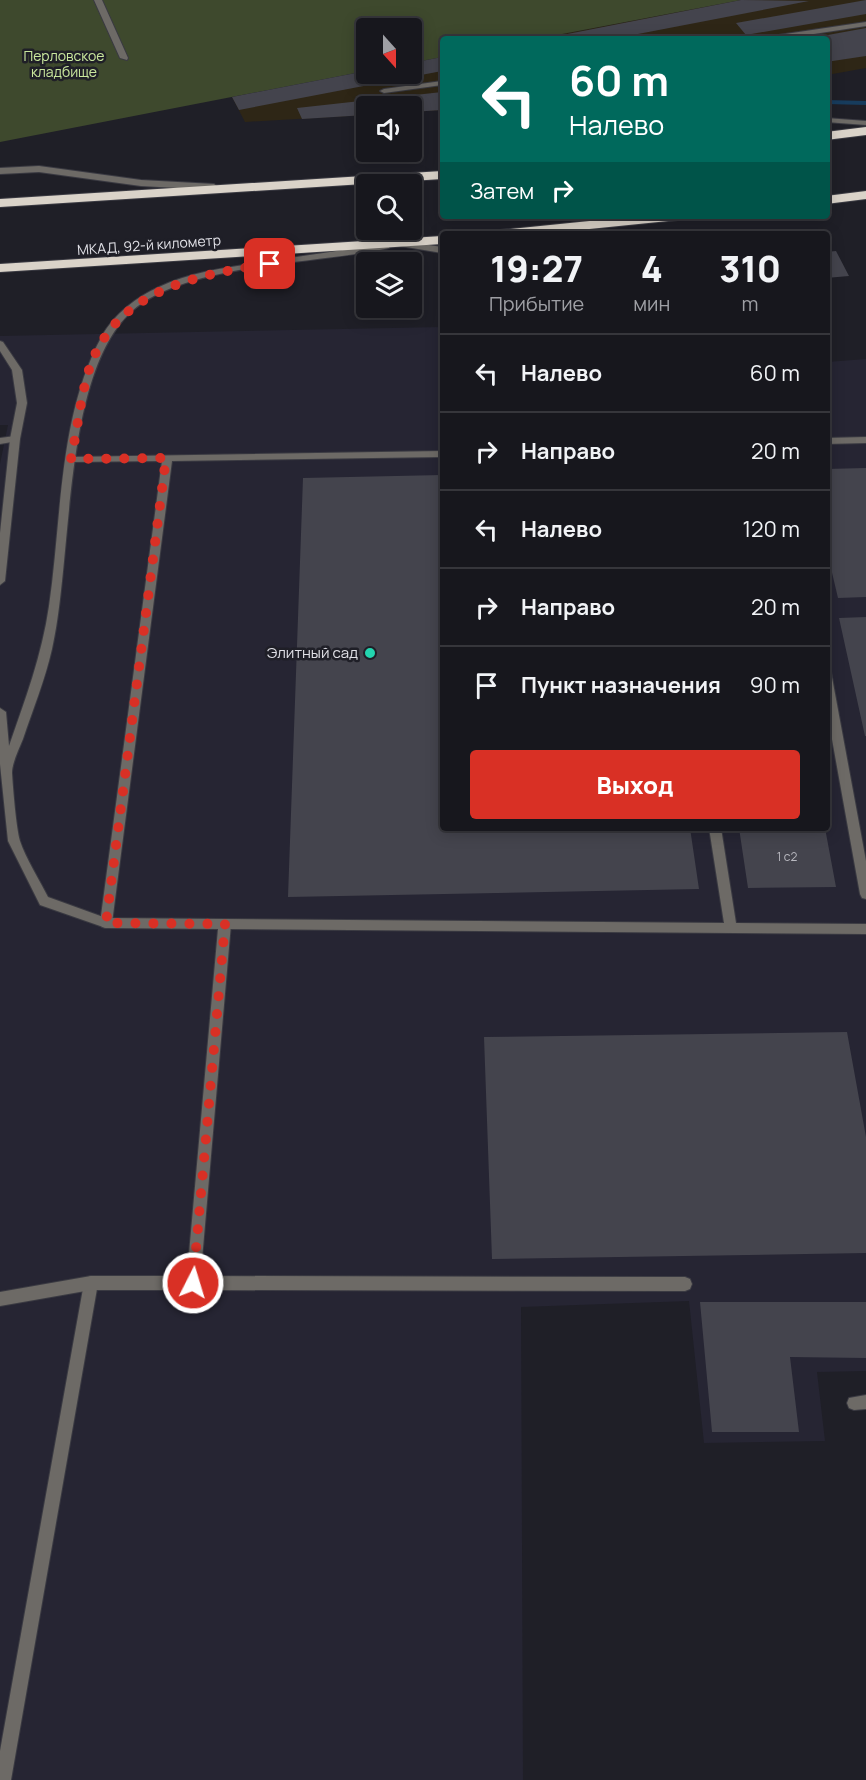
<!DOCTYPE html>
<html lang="ru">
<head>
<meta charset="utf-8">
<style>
  :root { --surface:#17171d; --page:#202026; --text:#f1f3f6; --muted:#9e9fa4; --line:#36363b; --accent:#d93025 }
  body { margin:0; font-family:Manrope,sans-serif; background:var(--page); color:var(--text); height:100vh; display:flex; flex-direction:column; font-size:22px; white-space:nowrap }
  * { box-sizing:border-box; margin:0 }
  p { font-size:20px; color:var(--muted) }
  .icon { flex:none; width:33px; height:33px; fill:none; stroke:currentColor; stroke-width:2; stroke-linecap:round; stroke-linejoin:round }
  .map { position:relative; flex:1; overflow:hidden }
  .sheet { position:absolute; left:440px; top:231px; width:390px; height:600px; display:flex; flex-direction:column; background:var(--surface); border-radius:6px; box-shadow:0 3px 15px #0003,0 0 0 2px var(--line) }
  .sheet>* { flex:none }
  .banner { position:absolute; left:440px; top:36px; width:390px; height:183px; border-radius:6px; box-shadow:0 3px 15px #0003,0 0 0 2px var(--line); background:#00695c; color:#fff; overflow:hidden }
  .needle { width:39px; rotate:159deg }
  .buttons { position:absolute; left:356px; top:18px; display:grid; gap:12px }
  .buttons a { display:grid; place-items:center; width:66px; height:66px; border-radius:6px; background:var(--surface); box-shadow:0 3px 15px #0003,0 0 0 2px var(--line); font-size:30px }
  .pin { position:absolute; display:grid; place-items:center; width:51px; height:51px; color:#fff; margin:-26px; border-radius:12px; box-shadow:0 3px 9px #0006 }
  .me { position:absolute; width:66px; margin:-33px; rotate:5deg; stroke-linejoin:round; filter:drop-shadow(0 0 4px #0008) }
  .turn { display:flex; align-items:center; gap:21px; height:126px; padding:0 30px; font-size:27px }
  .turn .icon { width:78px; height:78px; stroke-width:2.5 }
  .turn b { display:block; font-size:42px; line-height:51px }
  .then { display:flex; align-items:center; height:57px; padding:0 30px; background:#0003; gap:12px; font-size:22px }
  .eta { display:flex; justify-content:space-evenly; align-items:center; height:102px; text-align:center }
  .eta b { font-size:36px; font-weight:800; line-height:42px }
  .action { display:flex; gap:12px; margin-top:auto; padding:12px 30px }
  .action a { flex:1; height:69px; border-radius:6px; background:var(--accent); color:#fff; font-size:24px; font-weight:800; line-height:69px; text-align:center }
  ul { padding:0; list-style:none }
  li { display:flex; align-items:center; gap:18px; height:78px; padding:0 30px; border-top:2px solid var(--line) }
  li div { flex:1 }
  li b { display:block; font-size:22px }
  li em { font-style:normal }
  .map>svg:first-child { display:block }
  .built { fill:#262533 }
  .industrial { fill:#2e2616 }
  .green { fill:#3e492d }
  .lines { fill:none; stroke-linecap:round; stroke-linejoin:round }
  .stream { fill:#173c5d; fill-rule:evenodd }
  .building { fill:#44444d }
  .lane-casing { stroke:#3a3a42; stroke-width:2 }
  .street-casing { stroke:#3a3a42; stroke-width:2 }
  .highway-casing { stroke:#3a3a42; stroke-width:2 }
  .lane { fill:#6d6a66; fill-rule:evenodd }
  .street { fill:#6d6a66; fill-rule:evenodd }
  .highway { fill:#dad3c9; fill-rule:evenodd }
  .route { stroke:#d93025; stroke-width:10; stroke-dasharray:0 18 }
  .poi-dot { fill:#23d5af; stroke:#1f1f27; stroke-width:2 }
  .labels { text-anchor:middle; stroke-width:5; stroke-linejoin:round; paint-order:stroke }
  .number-label { font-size:12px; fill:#b9b9c0 }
  .far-park-label { font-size:14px; fill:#c9e79d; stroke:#1f1f27 }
  .far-street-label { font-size:14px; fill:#e0e0e6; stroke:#1f1f27 }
  .poi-label { font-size:15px; fill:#e0e0e6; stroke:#1f1f27; text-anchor:end }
</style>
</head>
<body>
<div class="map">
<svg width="866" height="1780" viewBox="0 0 866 1780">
  <rect width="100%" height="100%" fill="#1f1f27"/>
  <path class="built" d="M442 327V828H826L827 362 866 359V1371L817 1372 825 1441 704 1443 689 1301 521 1307 523 1780H0V464L8 425H0V336Z"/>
  <path class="industrial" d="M741 0H866V68L827 75 826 39H536Z
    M442 57V110L411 112V106H366V115L245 122 232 97 366 74H411V63Z"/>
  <path class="green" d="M0 0H741L536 39H442V57L411 63V28H366V71L0 142Z"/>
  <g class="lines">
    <path class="stream" d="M826 100 866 101V105L826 104Z"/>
  </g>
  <path class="building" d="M741 0 809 1 612 39H542Z
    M866 0V14L746 35 736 23Z
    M866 28V56L826 62V39H806Z
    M442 57V71L239 110 232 97 366 71V74H411V63Z
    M442 92V110L411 112V106H366V115L302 119 297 108Z
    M836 251 849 276 826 278V252Z
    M866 468V597L838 598 826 547V469Z
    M442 475V828H690L699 889 288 897 303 478Z
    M866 617V736H865L839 618Z
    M739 828H825L836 887 748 888Z
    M847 1032 866 1137V1253L492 1259 484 1037Z
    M700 1302H866V1358L790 1357 799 1432H712Z"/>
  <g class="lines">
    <defs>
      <path id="lane" d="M94 0H102L128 58 127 60 120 58Z
        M866 22V26L781 39H761L765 37Z
        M442 81V85L384 93 380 91 384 89Z
        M826 118 866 121V125L826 122Z
        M39 166 141 180 214 184 218 187 214 190 141 186 39 172 0 174V168Z
        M403 241 442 247V253L400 246 399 244Z
        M15 436 20 439 18 441 0 444V438Z
        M866 437V443L826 444V438Z
        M442 451V457L172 461 112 923 110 927 106 928 102 927 100 923 162 461 71 462 68 461V457Z
        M826 668 831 672 866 861V899L862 898 860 894 826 706Z
        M709 828H721L736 923 866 924V934L225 929 221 928 219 924 221 920 225 919 724 923Z
        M91 1276 96 1278 98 1283 11 1780H0V1751L84 1283 86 1278Z
        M193 1276 685 1277 690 1279 692 1284 690 1289 685 1291 193 1290 188 1288 186 1283 188 1278Z
        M866 1395V1409L854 1410 849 1408 847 1403 849 1398Z"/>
      <path id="street" d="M386 243 390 246 389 248C319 264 186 263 132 311 62 374 73 558 52 649 45 680 33 709 23 739 19 749 12 763 12 773 13 788 16 827 20 841 25 857 40 881 48 897L106 918 225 919 229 920 231 924 200 1283 198 1288 193 1290H91L0 1306V1292L91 1276H187L218 929 106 928 40 905 8 841 0 764V708L6 712 9 746C25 700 42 655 49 606 62 519 58 416 102 336 114 314 137 297 159 287 193 271 232 267 269 261 308 255 347 250 386 243Z
        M0 341 3 342 22 370 27 403 20 439 5 581 0 585V533L10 439 17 403 12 370 0 351Z"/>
      <path id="highway" d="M866 127V135L826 140V132Z
        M442 171V179L0 207V199Z
        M866 191V199L826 204V196Z
        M639 216H684L678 220 540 234H493L500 230Z
        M442 236V244L0 272V264Z"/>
    </defs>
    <use href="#lane" class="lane-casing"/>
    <use href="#street" class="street-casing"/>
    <use href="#highway" class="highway-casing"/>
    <use href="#lane" class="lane"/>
    <use href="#street" class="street"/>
    <use href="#highway" class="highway"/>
  </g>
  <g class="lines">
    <path class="route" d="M193 1283 225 924 106 923 166 458 71 459C77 431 80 401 88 373 113 290 195 275 270 264"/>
  </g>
  <circle class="poi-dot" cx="370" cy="653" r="6"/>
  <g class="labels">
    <g class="number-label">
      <text x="787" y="861">1 с2</text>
    </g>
    <g class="far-park-label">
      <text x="64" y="61">Перловское<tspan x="64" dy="16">кладбище</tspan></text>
    </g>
    <g class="far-street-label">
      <text transform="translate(149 245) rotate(-4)" y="5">МКАД, 92-й километр</text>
    </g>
    <g class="poi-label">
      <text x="358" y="658">Элитный сад</text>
    </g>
  </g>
</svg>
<div class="buttons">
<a><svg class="needle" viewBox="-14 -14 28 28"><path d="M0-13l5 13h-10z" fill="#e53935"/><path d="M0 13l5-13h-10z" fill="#9e9fa4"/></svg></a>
<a><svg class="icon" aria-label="sound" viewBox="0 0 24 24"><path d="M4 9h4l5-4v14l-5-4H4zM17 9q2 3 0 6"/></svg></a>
<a><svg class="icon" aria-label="search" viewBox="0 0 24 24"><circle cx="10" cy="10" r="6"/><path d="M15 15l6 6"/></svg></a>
<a><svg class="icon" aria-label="layers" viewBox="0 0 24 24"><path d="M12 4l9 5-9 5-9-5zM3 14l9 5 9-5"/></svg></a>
</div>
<div class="pin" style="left:270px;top:264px;background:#d93025"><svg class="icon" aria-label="arrive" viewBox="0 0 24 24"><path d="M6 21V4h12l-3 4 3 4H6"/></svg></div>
<svg class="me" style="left:193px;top:1283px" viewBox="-20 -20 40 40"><circle r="17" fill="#d93025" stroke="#fff" stroke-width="3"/><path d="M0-11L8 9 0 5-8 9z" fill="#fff"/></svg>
<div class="banner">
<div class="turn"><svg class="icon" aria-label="left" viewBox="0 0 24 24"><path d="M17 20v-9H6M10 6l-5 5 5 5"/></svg><div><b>60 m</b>Налево</div></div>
<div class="then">Затем<svg class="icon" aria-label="right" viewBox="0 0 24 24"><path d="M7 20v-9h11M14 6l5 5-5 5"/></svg></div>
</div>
<section class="sheet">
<div class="eta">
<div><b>19:27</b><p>Прибытие</p></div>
<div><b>4</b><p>мин</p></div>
<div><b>310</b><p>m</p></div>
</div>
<ul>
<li><svg class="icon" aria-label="left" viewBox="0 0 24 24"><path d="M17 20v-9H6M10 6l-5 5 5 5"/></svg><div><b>Налево</b></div><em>60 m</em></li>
<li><svg class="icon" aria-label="right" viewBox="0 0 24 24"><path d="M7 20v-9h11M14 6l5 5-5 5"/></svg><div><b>Направо</b></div><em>20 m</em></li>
<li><svg class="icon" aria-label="left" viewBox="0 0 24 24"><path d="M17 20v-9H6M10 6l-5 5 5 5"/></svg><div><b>Налево</b></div><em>120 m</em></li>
<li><svg class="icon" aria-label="right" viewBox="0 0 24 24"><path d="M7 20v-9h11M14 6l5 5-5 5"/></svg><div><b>Направо</b></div><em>20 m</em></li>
<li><svg class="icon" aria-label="arrive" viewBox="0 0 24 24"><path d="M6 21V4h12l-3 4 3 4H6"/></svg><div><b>Пункт назначения</b></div><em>90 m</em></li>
</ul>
<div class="action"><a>Выход</a></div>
</section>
</div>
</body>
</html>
